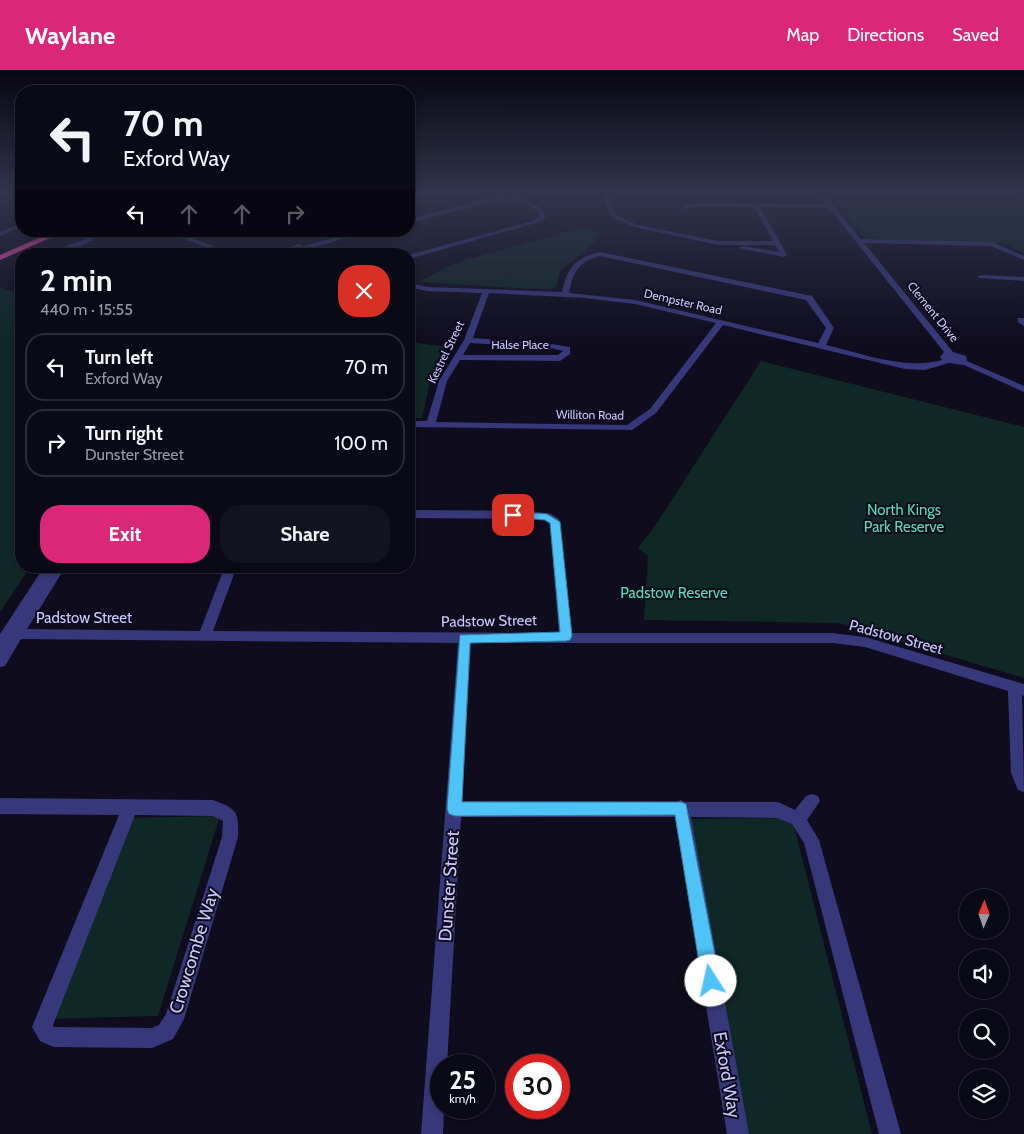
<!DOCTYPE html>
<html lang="en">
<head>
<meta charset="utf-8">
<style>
  :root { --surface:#0a0916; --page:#13121f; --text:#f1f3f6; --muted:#999aa1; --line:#2a2a35; --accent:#db2777 }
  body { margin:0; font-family:Cabin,sans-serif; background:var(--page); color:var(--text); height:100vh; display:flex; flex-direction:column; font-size:19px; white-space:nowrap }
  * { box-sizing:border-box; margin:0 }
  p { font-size:16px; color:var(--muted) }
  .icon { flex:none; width:28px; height:28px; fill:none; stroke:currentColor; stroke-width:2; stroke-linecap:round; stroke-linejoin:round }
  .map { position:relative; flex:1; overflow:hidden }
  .sheet { position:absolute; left:15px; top:178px; width:400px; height:325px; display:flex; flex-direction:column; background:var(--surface); border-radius:20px; box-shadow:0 2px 8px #0003,0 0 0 1px var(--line) }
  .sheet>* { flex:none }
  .banner { position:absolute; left:15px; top:15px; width:400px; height:152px; border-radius:20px; box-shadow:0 2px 8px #0003,0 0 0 1px var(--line); background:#0a0916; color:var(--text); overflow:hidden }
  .needle { width:32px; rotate:2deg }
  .fabs { position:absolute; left:959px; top:819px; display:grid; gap:10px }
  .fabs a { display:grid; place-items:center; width:50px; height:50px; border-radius:50%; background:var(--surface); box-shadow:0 2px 8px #0003,0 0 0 1px var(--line); font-size:25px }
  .speed { position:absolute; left:430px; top:984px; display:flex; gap:10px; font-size:25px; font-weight:700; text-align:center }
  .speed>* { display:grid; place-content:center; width:65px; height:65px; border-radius:50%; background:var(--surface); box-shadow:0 2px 8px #0003,0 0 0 1px var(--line); line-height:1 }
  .speed small { font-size:12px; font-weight:400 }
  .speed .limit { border:8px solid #d22; background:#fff; color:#111 }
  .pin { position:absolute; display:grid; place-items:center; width:42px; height:42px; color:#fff; margin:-21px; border-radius:10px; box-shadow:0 2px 8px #0006 }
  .me { position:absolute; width:55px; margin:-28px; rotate:350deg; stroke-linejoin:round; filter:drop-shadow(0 0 4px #0008) }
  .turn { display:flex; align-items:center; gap:18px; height:105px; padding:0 25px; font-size:22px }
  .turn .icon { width:65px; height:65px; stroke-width:2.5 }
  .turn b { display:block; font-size:35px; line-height:42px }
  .lanes { display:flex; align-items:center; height:48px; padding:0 25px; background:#0003; justify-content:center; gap:25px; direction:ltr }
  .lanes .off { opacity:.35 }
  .round { display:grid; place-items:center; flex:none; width:52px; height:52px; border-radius:20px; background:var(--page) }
  .head { display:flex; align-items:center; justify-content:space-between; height:85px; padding:0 25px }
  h1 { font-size:30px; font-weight:700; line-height:38px }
  .cta { display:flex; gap:10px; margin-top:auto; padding:10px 25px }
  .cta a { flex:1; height:58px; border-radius:20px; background:var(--accent); color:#fff; font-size:20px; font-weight:700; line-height:58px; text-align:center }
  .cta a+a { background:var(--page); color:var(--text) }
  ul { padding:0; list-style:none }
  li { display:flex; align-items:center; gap:15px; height:68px; margin:0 10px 8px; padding:0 15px; border:2px solid var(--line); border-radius:20px }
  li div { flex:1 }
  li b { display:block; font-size:19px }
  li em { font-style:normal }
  header { display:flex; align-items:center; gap:30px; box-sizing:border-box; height:70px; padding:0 25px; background:var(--accent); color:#fff }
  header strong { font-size:24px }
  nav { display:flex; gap:28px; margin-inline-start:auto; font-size:18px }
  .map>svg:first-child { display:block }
  .green { fill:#0f2725 }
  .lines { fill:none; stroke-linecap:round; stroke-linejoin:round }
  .minor { fill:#37387b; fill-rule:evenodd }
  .highway { fill:#fc46a6; fill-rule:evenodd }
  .route { fill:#4fc3f7; stroke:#337fa1 }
  .labels { text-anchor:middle; stroke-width:4; stroke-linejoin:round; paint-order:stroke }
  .far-street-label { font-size:12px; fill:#ccc9fe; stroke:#0e0c1d }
  .park-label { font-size:15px; fill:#57dcb4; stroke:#0e0c1d }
  .street-label { font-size:15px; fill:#ccc9fe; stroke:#0e0c1d }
  .near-street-label { font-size:18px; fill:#ccc9fe; stroke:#0e0c1d }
</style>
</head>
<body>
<header>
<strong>Waylane</strong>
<nav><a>Map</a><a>Directions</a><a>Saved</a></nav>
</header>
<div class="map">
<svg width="1024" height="1064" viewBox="0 0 1024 1064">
  <rect width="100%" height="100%" fill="#0e0c1d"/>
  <path class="green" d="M828 123H1024V183L1003 173 865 169Z
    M584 157 600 164 588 179 560 201 556 217 550 220 418 212 449 196 465 190Z
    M0 217 21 225V496H31L0 542Z
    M409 272 449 277 430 312 422 348H409Z
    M761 291 1024 357V608L838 553 644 550 648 486 638 478 657 453Z
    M220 746 158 946 49 949 126 748Z
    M792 748 872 1064H739L685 749Z"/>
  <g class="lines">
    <path class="minor" d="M508 123H520L518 126 541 138 546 146 544 149 536 153 409 189V185L532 151 540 147 537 140 512 127 409 153V149Z
      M603 123H609L614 141 618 146 638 155 718 171H773L754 137H694L684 139 682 136 694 133 826 134 817 123H823L861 169 992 172 1024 186V190L991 176 864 173 953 282 966 286 967 291 1024 316V322L964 295 949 293 925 300 905 299 723 255 656 343 632 360 409 357V351H427L439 311 464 270 482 223 427 221 409 217V213L427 217 562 222C567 198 575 188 600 182L812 226 834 258 826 275C864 284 904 300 942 290L940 287 944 282 829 138 760 137 787 185 784 187 739 178 742 176 779 182 775 175H718L634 157 614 148 609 143ZM600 186 806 230 826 258 818 273 635 230 569 223C573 202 578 192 600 186ZM489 223 584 228 635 234 716 253 650 339 627 355 436 352 447 311 460 290 560 291 570 284V277L551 274 473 268ZM470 273 551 278 563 281 558 285H463Z
      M21 153V157L0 166V162Z
      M99 161H106C91 174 63 184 44 184L91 167Z
      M164 161H174L234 184H224Z
      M358 161H369L295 183 286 179 299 174 303 176Z
      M21 191V196L17 193 18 192Z
      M981 205 1024 207V211L979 208 977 207Z
      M1018 248H1024V256L1018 252Z
      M409 440 532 441 551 444 559 449 572 563H832L865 567 1024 614V626L1022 625 1024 722 1018 720 1011 703 1008 621 865 577 832 573H471L462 731 677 732 681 730 685 732H778L795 740 806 726 812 724 818 726 820 731 807 750 819 770 901 1064H879L804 773 792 754 777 748 691 747 749 1064H727L675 747H461L447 995H441V1038H444L443 1064H421L458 573 21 569 5 596 0 597V564L42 500 46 499 51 501 54 496H66L27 559 200 561 225 496H237L213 561 559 563 550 454 544 450 532 449 409 448Z
      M0 728 213 730C237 739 239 741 238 767L184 949 173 969 152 978 54 977 40 971 32 957 119 745 0 744ZM135 745 213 746 223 751 222 767 166 944 159 955 152 958 54 957 53 955Z"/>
    <path class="highway" d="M55 161H66L0 190V185Z"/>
  </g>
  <linearGradient id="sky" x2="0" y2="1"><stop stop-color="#080710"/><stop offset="0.45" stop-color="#30344c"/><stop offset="1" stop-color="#30344c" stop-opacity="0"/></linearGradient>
  <rect width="1024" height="272" fill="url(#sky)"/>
  <path class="route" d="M513 442 547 444 560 452 572 566 570 570 566 571 470 573 462 732H681L686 734 720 911 717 917 711 919 705 917 702 911 675 745 455 746 449 744 447 739 460 565 560 562 550 453 545 450 509 447V443Z"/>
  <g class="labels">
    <g class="far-street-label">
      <text transform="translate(683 232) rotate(13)" y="4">Dempster Road</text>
      <text transform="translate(933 242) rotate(51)" y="4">Clement Drive</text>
      <text x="520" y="279">Halse Place</text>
      <text transform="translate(446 282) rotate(-64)" y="4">Kestrel Street</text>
      <text transform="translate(590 345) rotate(1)" y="4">Williton Road</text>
    </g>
    <g class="park-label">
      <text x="904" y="445">North Kings<tspan x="904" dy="17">Park Reserve</tspan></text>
      <text x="674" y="528">Padstow Reserve</text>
    </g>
    <g class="street-label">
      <text x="84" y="553">Padstow Street</text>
      <text transform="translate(489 551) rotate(-1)" y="5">Padstow Street</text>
      <text transform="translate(896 567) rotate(15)" y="5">Padstow Street</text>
    </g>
    <g class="near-street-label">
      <text transform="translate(449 816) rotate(-86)" y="6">Dunster Street</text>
      <text transform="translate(194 881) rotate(-73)" y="6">Crowcombe Way</text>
      <text transform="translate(727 1005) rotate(80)" y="6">Exford Way</text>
    </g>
  </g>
</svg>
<div class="fabs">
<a><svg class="needle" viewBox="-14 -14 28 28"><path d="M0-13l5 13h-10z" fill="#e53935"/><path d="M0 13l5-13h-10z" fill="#999aa1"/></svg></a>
<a><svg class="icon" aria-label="sound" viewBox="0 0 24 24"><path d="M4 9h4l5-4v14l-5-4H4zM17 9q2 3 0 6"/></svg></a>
<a><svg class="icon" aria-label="search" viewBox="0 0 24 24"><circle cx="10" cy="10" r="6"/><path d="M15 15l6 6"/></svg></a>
<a><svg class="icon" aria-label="layers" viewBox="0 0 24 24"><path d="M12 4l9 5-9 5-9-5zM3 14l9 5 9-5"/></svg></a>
</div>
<div class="speed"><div>25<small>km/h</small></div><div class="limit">30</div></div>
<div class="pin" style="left:513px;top:445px;background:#d93025"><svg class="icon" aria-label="arrive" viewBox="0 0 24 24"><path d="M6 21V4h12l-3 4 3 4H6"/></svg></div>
<svg class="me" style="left:711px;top:911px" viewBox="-20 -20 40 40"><circle r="19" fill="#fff"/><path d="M0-13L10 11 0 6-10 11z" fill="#4fc3f7"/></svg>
<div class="banner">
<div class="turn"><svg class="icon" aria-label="left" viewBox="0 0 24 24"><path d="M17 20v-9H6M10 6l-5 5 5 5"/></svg><div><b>70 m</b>Exford Way</div></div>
<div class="lanes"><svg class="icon" aria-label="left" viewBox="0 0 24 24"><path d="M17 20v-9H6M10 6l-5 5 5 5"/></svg><svg class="icon off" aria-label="ahead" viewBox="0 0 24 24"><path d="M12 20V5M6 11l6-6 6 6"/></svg><svg class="icon off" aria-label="ahead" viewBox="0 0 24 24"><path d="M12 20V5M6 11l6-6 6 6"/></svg><svg class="icon off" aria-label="right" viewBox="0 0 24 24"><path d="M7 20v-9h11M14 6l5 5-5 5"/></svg></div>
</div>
<section class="sheet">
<div class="head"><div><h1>2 min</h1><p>440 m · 15:55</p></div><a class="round" style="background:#d93025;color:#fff"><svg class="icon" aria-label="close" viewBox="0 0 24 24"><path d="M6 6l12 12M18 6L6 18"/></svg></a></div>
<ul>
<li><svg class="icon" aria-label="left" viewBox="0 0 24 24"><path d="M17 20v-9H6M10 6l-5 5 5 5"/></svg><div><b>Turn left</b><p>Exford Way</p></div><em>70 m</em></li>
<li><svg class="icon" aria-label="right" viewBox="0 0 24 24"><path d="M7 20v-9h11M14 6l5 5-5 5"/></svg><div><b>Turn right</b><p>Dunster Street</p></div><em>100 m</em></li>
</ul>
<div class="cta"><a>Exit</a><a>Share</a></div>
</section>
</div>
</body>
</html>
